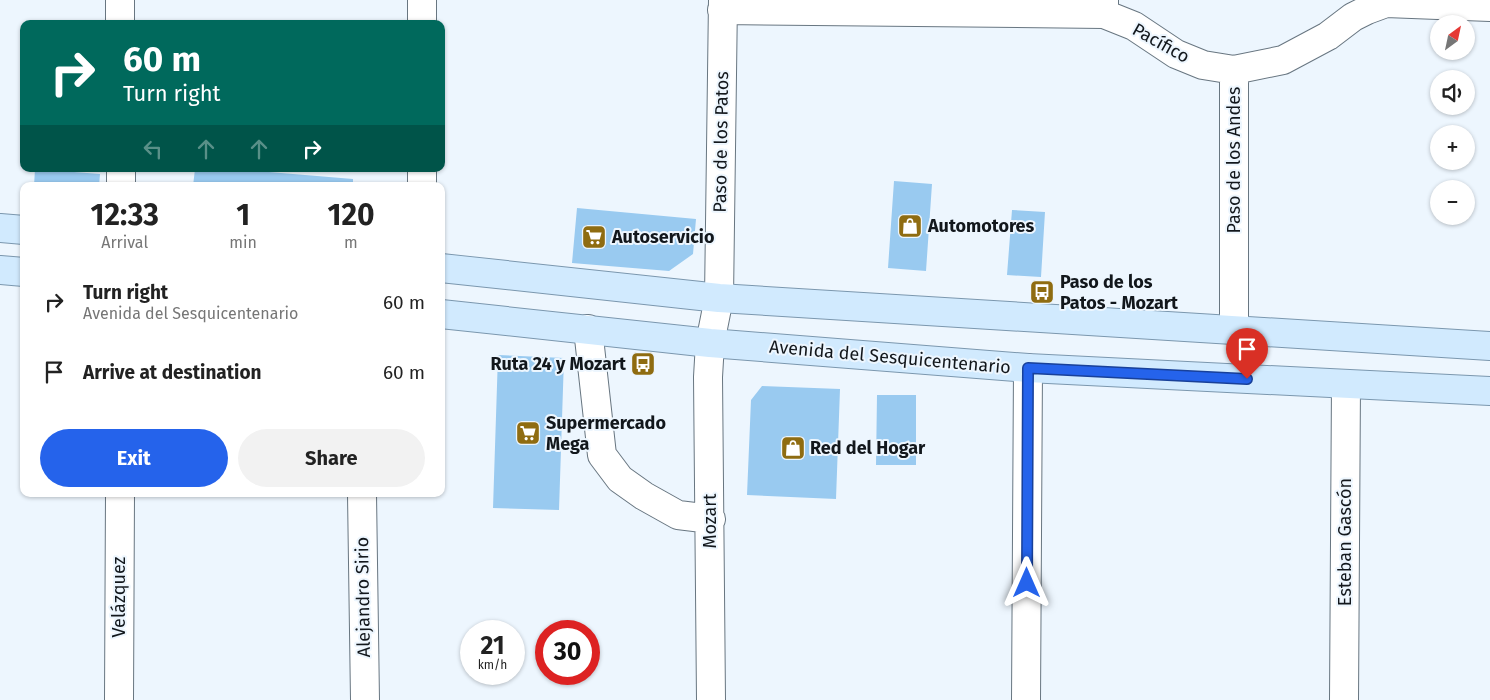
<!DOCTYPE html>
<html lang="en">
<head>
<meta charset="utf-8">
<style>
  :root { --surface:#fff; --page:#f2f2f2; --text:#222; --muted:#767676; --accent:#2563eb }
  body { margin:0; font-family:"Fira Sans",sans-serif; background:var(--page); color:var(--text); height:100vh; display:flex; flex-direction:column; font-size:19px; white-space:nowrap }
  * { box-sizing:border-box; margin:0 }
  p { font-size:16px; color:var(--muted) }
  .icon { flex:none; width:28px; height:28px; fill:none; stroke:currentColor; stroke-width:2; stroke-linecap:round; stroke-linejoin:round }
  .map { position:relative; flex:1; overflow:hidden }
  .details { position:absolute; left:20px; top:182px; width:425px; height:315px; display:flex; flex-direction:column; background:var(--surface); border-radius:10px; box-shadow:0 1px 4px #0004 }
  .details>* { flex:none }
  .hud { position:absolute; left:20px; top:20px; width:425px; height:152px; border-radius:10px; box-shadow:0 1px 4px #0004; background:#00695c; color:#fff; overflow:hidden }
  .needle { width:32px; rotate:33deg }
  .tools { position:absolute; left:1430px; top:15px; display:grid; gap:10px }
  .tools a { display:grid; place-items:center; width:45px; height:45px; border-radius:50%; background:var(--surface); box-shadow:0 1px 4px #0004; font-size:25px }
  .speed { position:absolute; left:460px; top:620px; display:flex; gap:10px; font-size:25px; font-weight:700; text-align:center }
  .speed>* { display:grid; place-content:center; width:65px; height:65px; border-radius:50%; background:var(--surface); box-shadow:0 1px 4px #0004; line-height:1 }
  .speed small { font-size:12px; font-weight:400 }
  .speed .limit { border:8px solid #d22; background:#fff; color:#111 }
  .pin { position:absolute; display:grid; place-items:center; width:42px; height:42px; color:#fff; margin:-51px -21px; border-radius:50% 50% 50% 0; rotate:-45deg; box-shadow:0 0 5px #0007 }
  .pin .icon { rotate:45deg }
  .me { position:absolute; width:55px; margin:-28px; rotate:0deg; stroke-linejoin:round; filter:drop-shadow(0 0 4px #0008) }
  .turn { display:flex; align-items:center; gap:18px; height:105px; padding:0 20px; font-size:22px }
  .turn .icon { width:65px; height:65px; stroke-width:2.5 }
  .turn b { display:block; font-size:35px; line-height:42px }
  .lanes { display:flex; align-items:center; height:48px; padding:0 20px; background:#0003; justify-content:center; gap:25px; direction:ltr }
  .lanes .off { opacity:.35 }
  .eta { display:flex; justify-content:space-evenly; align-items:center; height:85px; text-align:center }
  .eta b { font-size:30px; font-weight:700; line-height:35px }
  .action { display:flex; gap:10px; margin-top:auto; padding:10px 20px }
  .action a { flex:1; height:58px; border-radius:30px; background:var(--accent); color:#fff; font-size:20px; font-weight:700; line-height:58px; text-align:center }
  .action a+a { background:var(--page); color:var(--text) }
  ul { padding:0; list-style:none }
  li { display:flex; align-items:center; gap:15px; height:70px; padding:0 20px }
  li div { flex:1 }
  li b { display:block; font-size:19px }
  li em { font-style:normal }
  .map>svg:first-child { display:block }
  .building { fill:#99caf0 }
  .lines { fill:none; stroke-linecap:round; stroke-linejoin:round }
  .minor-casing { stroke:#687681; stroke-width:30 }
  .major-casing { stroke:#7b97ae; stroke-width:30 }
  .minor { stroke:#fff; stroke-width:28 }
  .major { stroke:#d1eafe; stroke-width:28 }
  .route-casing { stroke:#184099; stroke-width:12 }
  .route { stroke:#2563eb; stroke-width:9 }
  .labels { text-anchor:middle; stroke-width:4; stroke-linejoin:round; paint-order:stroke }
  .street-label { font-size:18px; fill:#12171c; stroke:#edf6fe }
  .poi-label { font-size:18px; font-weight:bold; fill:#12171c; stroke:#edf6fe; text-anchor:start }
</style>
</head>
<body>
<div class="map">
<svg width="1490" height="700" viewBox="0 0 1490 700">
  <rect width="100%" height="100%" fill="#edf6fe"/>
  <path class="building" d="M35 169 100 174 99 186H34Z
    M195 169H234L353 179V186H193Z
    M894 181 932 184 926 271 888 268Z
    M577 208 696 219 693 254 669 271 572 263Z
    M1012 210 1045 212 1041 277 1007 275Z
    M498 355 564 358 559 510 493 508Z
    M762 386 840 389 836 499 747 495 751 400Z
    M877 395H916V465H876Z"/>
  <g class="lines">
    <defs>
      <path id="minor" d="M120 0V24
        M422 0V24
        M1104 0V14L1134 26 1176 54 1203 65 1234 70
        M1386 3 1490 7
        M722 10 1104 14
        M121 169V186
        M422 169V186
        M588 329 602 455 620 479 644 496 678 515 711 519
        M1234 331V70L1283 60 1328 36 1353 17 1367 10 1386 3V0
        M362 494 365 700
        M119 700 120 494
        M711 700 708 377 710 343 719 298 723 0
        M1026 700 1028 368
        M1344 700 1346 384"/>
      <path id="major" d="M0 228 24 230
        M441 268 719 298 1490 346
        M0 270 24 272
        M441 314 710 343 1028 368 1490 391"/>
    </defs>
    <use href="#minor" class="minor-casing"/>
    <use href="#major" class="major-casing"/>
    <use href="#minor" class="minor"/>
    <use href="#major" class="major"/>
  </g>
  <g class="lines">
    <defs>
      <path id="route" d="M1027 583 1028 368 1247 379"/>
    </defs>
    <use href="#route" class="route-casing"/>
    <use href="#route" class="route"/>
  </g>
  <defs>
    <symbol id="shop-square" viewBox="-11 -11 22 22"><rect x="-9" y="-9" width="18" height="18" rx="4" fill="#8f6c11" stroke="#edf6fe"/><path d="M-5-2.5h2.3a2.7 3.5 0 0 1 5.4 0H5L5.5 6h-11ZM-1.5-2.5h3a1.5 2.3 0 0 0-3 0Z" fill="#fff"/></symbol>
    <symbol id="supermarket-square" viewBox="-11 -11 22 22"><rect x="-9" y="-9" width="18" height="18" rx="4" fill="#8f6c11" stroke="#edf6fe"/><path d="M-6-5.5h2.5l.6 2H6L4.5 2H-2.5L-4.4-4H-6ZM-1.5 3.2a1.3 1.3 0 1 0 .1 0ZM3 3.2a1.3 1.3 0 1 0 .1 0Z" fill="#fff"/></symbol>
    <symbol id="bus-square" viewBox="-11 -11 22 22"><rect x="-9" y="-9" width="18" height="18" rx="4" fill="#8f6c11" stroke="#edf6fe"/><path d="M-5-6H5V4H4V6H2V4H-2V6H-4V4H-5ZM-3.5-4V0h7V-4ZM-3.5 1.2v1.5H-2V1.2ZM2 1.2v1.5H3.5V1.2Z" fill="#fff"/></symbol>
  </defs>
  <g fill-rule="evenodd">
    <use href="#shop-square" x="896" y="212" width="28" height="28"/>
    <use href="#supermarket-square" x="580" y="223" width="28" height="28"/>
    <use href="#bus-square" x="1028" y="278" width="28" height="28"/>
    <use href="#bus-square" x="629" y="350" width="28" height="28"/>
    <use href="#supermarket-square" x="514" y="419" width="28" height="28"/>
    <use href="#shop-square" x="779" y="434" width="28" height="28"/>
  </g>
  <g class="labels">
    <g class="street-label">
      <text transform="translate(1161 43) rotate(29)" y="6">Pacífico</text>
      <text transform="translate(721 142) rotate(-89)" y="6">Paso de los Patos</text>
      <text transform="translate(1234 160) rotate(-90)" y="6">Paso de los Andes</text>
      <text transform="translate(890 357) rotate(5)" y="6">Avenida del Sesquicentenario</text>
      <text transform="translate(710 521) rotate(-90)" y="6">Mozart</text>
      <text transform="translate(1345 542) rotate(-90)" y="6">Esteban Gascón</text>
      <text transform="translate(119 597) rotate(-90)" y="6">Velázquez</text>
      <text transform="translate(363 597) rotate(-91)" y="6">Alejandro Sirio</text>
    </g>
    <g class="poi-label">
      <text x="928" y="232">Automotores</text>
      <text x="612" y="243">Autoservicio</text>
      <text x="1060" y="288">Paso de los<tspan x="1060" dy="21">Patos - Mozart</tspan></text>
      <text x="626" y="370" text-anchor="end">Ruta 24 y Mozart</text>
      <text x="546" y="429">Supermercado<tspan x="546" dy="21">Mega</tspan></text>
      <text x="810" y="454">Red del Hogar</text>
    </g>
  </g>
</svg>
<div class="tools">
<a><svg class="needle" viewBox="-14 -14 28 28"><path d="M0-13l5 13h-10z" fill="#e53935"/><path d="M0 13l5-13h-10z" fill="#767676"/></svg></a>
<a><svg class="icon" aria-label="sound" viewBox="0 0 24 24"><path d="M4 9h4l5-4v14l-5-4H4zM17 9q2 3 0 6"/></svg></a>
<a>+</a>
<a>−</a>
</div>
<div class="speed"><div>21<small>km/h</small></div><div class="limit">30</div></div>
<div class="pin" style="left:1247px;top:379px;background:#d93025"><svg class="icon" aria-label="arrive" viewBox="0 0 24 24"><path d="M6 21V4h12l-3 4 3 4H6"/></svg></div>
<svg class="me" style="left:1027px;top:583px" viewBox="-20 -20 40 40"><path d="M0-17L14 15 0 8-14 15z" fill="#2563eb" stroke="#fff" stroke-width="4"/></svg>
<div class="hud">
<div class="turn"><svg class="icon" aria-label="right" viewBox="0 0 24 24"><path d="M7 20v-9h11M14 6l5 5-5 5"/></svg><div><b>60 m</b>Turn right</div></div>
<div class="lanes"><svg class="icon off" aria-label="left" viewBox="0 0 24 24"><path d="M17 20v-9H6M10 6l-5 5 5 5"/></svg><svg class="icon off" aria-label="ahead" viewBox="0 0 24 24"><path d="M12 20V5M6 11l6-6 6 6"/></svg><svg class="icon off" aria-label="ahead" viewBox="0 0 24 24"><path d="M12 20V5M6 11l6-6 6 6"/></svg><svg class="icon" aria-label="right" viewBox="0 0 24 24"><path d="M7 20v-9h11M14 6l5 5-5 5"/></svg></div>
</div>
<section class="details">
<div class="eta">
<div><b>12:33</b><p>Arrival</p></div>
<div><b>1</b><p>min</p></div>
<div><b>120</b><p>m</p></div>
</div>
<ul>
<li><svg class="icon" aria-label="right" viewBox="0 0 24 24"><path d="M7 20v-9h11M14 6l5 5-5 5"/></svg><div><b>Turn right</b><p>Avenida del Sesquicentenario</p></div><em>60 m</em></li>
<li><svg class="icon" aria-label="arrive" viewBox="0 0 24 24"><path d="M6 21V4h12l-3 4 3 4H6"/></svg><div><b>Arrive at destination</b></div><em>60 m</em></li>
</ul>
<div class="action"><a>Exit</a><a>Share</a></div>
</section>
</div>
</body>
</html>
